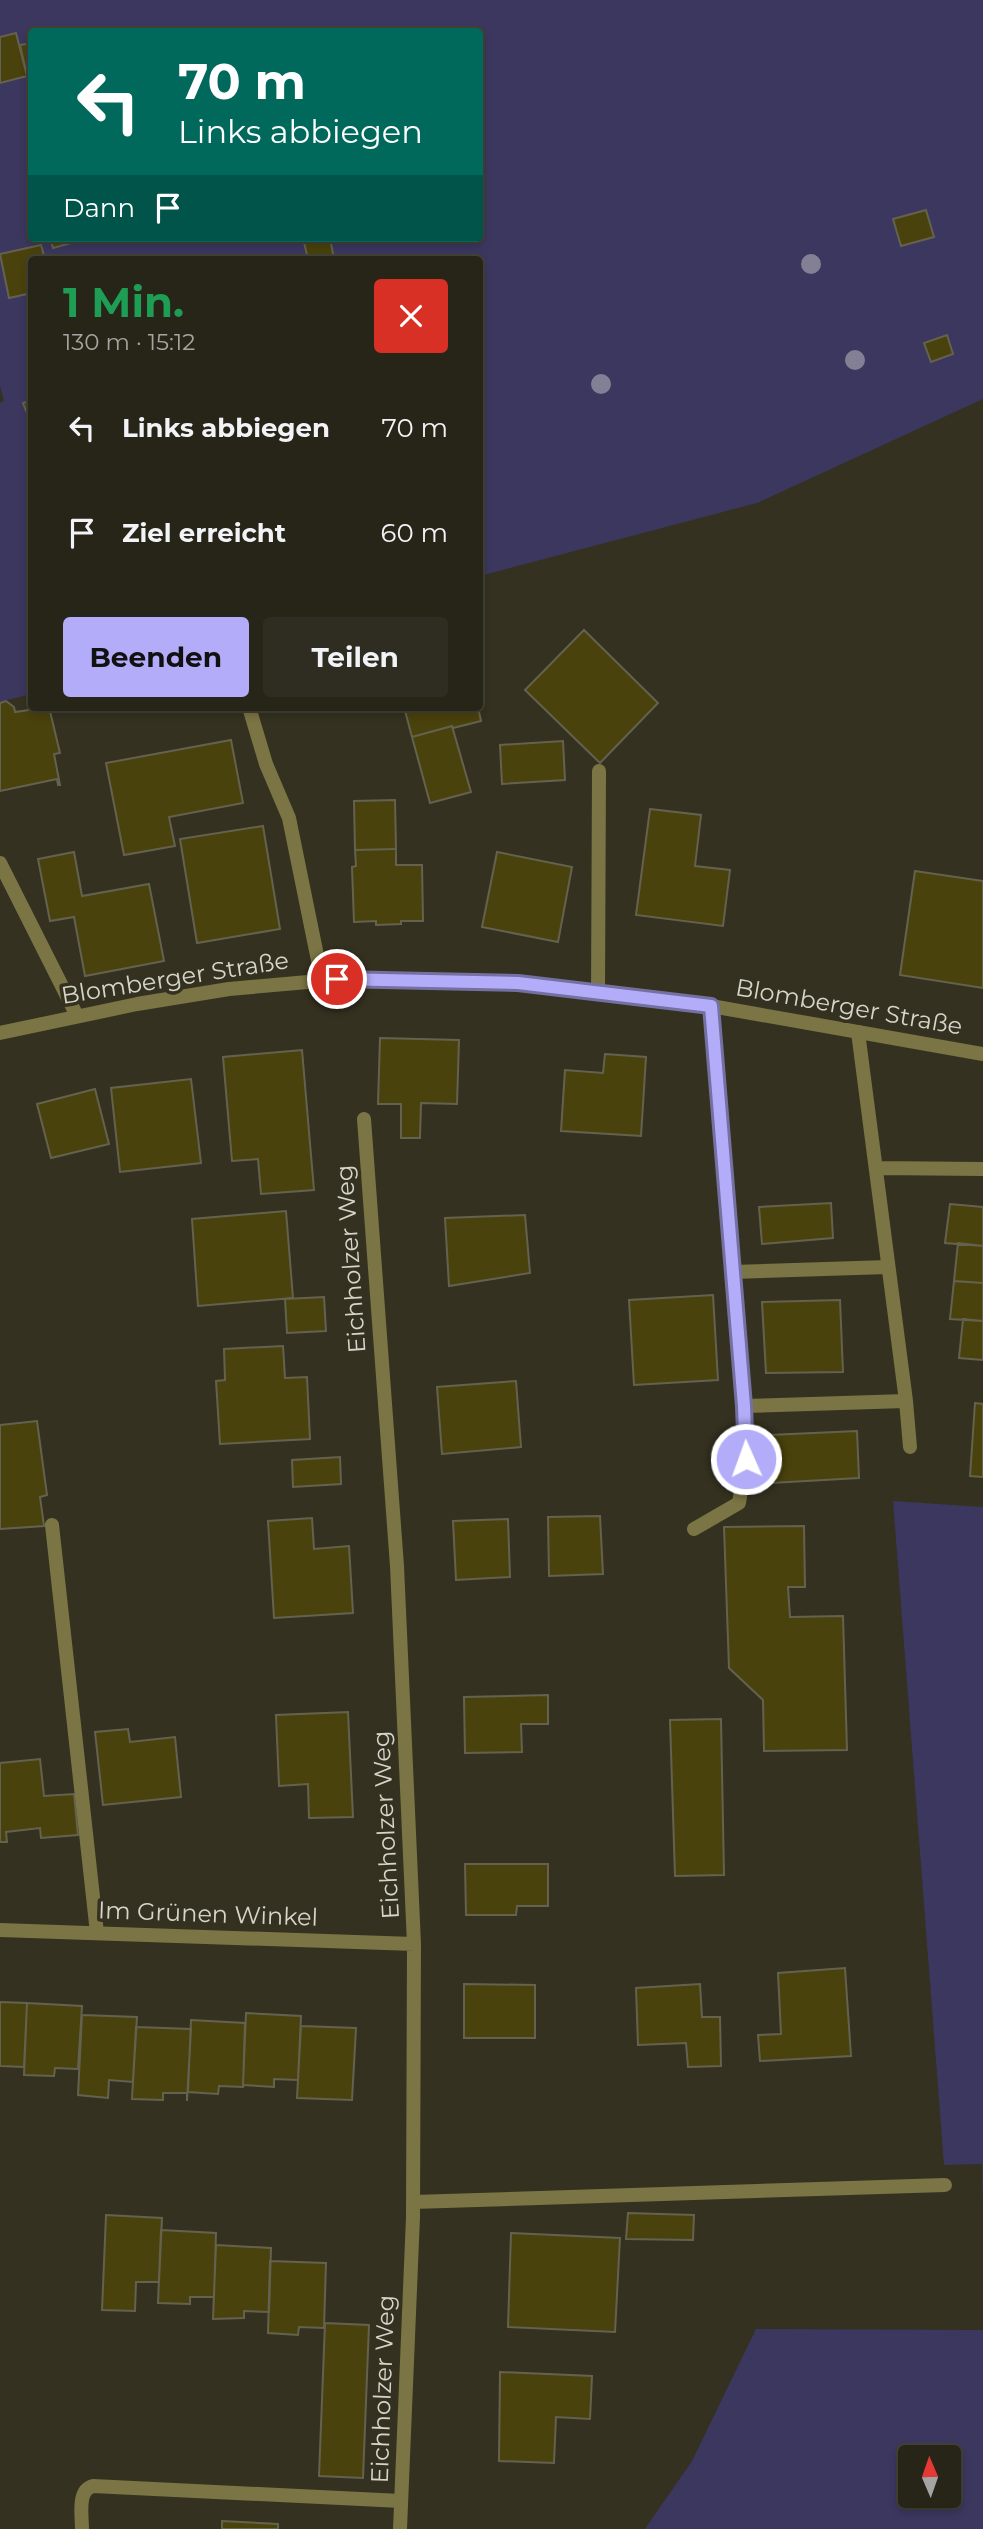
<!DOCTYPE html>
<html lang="de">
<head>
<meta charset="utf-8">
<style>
  :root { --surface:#272518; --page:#2f2d21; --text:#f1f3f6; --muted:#a4a5a2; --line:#434237; --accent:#b3adf9 }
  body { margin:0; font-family:Montserrat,sans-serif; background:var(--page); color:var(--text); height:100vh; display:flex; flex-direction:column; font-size:26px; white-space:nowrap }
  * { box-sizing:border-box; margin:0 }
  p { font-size:23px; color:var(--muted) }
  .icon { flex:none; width:38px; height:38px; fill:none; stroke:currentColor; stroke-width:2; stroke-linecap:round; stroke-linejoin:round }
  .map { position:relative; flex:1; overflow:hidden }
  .drawer { position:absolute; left:28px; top:256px; width:455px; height:455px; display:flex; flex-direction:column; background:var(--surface); border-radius:7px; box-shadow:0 4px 10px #0003,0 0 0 2px var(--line) }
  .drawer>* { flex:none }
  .top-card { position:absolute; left:28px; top:28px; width:455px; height:214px; border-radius:7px; box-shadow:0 4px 10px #0003,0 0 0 2px var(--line); background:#00695c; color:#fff; overflow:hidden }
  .needle { width:46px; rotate:358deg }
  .controls { position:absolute; left:898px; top:2445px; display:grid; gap:14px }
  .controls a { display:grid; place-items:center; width:63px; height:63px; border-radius:7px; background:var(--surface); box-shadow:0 4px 10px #0003,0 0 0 2px var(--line); font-size:35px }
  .pin { position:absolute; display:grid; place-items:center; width:60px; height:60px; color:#fff; margin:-30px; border:4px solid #fff; border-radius:50%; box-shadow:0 2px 7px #0007 }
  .me { position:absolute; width:77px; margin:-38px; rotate:358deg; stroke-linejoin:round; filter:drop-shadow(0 0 5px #0008) }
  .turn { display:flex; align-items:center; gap:24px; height:147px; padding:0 35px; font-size:32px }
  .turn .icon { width:91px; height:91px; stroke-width:2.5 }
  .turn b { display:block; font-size:49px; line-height:60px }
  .then { display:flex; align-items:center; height:66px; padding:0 35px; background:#0003; gap:14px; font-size:26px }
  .round { display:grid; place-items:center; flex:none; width:74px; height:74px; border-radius:7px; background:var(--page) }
  .summary { display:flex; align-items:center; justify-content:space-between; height:119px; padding:0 35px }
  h1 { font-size:42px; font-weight:700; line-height:52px; color:#1e9e55 }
  .action { display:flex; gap:14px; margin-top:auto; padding:14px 35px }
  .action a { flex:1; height:80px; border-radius:7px; background:var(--accent); color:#111; font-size:28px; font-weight:700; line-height:80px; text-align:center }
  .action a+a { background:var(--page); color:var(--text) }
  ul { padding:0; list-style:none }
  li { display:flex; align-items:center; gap:21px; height:105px; padding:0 35px }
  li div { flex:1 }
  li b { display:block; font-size:26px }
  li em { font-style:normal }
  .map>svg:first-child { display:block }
  .green { fill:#3b375e; fill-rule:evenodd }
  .building { fill:#4a420c; stroke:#64624f; stroke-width:2 }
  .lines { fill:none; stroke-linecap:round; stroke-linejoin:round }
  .service { stroke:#7b7444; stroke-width:14 }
  .minor { stroke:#7b7444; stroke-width:14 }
  .tertiary { stroke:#7b7444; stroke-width:14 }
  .tree { fill:#838095 }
  .route-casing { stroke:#7470a2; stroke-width:18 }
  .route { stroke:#b3adf9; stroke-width:12 }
  .labels { text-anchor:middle; stroke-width:7; stroke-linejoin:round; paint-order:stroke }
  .street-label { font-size:24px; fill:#d6d5ca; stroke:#343120 }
</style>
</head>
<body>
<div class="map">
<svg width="983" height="2529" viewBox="0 0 983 2529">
  <rect width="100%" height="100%" fill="#343120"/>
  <path class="green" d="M0 0H983V399L757 503 480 576V259H32L31 694 0 702V403L4 401 0 386ZM32 32H480V238H32Z
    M893 1501 983 1507V2213L982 2164 944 2165Z
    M756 2329 983 2330V2529H645L692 2461ZM910 2457H948V2496H910Z"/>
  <path class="building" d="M16 33 27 76 0 83V37Z
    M32 43V75L27 76 20 45Z
    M926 210 934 237 901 246 893 219Z
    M50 238H89L53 248Z
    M303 238H330L334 259H308Z
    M41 245 45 259H32V293L9 298 0 254Z
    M947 335 953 354 931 362 924 343Z
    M32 400V423H31L23 403Z
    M584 630 658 703 600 763 525 690Z
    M6 701 14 707 15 712 49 707 60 753 54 754 60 785H58L57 779 0 791V703Z
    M404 707H478L481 721 453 728 452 726 412 737Z
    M452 726 471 792 430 803 412 737Z
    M231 740 243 803 169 817 175 846 124 855 106 763Z
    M563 741 565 780 502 784 500 745Z
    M395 800 396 849 355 850 354 801Z
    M650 809 701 815 695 866 730 870 723 926 636 915Z
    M263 826 280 929 197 943 180 839Z
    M396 849V865H422L423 921H401V924L376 925V921L354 922 352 867 356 866 355 850Z
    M74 852 82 896 149 884 164 961 85 976 74 917 50 921 38 859Z
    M497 852 572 867 558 942 482 927Z
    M915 871 983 881V988L900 975Z
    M380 1038 459 1040 457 1104 421 1103 420 1138H401V1104H378Z
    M302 1050 314 1190 261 1194 258 1159 232 1161 223 1057Z
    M605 1054 646 1057 641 1136 561 1131 565 1070 603 1073Z
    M191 1079 201 1163 120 1172 111 1088Z
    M95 1089 109 1144 51 1158 37 1104Z
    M831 1203 833 1238 762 1244 759 1207Z
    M950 1204 983 1207V1246L945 1243Z
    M286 1211 293 1298 198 1306 192 1219Z
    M525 1215 530 1273 449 1286 445 1218Z
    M958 1243 983 1246V1283L954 1281Z
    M954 1281 983 1283V1321L950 1319Z
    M713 1295 718 1380 634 1385 629 1300Z
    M324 1297 326 1331 287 1333 285 1299Z
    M840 1300 843 1372 766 1373 762 1302Z
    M963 1319 983 1321V1360L959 1358Z
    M283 1346 285 1378 307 1377 310 1439 220 1444 216 1381 225 1380 224 1349Z
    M516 1381 521 1447 442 1454 437 1387Z
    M975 1403 983 1404V1477L970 1476Z
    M37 1421 47 1495 40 1497 44 1526 0 1529V1425Z
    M857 1431 859 1478 771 1483 769 1435Z
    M340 1457 341 1484 293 1487 292 1460Z
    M600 1516 603 1574 549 1576 548 1517Z
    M312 1518 314 1549 349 1546 353 1613 274 1618 268 1521Z
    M508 1519 510 1577 456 1580 453 1521Z
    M804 1526 805 1587H788L790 1617 843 1616 847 1750 764 1751 763 1700 729 1668 724 1527Z
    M548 1695V1724H521L522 1752 465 1753 464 1697Z
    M348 1712 353 1817 309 1818 308 1784 279 1786 276 1715Z
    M721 1719 724 1875 675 1876 670 1720Z
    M128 1729 130 1742 175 1737 181 1797 103 1805 95 1732Z
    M40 1759 44 1796 74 1794 78 1835 41 1838 40 1828 6 1832 7 1842H0V1763Z
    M465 1864H548V1906H517L516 1915H466Z
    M845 1968 851 2056 760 2061 758 2035 781 2034 778 1973Z
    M464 1984 535 1985V2038H464Z
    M700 1984 702 2017H720L721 2066 688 2067 686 2043 638 2045 636 1988Z
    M0 2002 27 2003 24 2067 0 2066Z
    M27 2003 82 2006 78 2069 55 2068 54 2076 24 2075Z
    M246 2013 301 2016 298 2080 274 2079V2087L243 2085Z
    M82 2015 137 2017 133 2082 109 2080 108 2098 78 2095Z
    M191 2020 245 2023 243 2087 219 2086 218 2094 188 2092Z
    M301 2026 356 2028 352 2100 297 2098Z
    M136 2027 191 2029 187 2101V2093H163V2100L132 2099Z
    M628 2213 694 2215 693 2240 626 2239Z
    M106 2215 162 2218 159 2282H136L135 2311 102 2310Z
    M161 2230 216 2233 214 2297H190V2304L158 2303Z
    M511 2233 620 2238 615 2332 508 2327Z
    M216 2245 271 2248 269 2312 244 2311V2318L213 2319Z
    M270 2261 326 2263 324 2328 299 2327 298 2335 268 2333Z
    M325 2323 369 2325 363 2478 319 2476Z
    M500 2372 592 2376 590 2419 556 2417 554 2463 499 2461Z
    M222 2521 278 2524V2529H222Z"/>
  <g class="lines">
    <path class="service" d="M249 707 266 764 289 818 322 980
      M0 863 77 1016
      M598 993 599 771
      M858 1032 906 1401 910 1447
      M876 1168 983 1169
      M733 1272 888 1267
      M744 1406 906 1401
      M52 1525 97 1933
      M694 1529 739 1503 746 1459 744 1406 711 1006
      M413 2202 945 2185
      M82 2529C82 2515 77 2490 93 2486L401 2501"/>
    <path class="minor" d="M364 1119 397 1566 414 1944 413 2217 400 2529
      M0 1930 414 1944"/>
    <path class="tertiary" d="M0 1033 137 1004 229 989 353 978 518 983 711 1006 983 1054"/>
  </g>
  <g class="tree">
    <circle cx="811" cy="264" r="10"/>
    <circle cx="855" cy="360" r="10"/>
    <circle cx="601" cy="384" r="10"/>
  </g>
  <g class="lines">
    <defs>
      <path id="route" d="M337 979 518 983 711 1006 744 1406 746 1459"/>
    </defs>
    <use href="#route" class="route-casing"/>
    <use href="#route" class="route"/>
  </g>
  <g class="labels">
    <g class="street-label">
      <text transform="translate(175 978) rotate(-9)" y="8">Blomberger Straße</text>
      <text transform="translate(849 1007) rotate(10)" y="8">Blomberger Straße</text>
      <text transform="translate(351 1259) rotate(-94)" y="8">Eichholzer Weg</text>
      <text transform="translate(386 1825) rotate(-93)" y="8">Eichholzer Weg</text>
      <text transform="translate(208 1914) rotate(2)" y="8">Im Grünen Winkel</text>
      <text transform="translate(383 2389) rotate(-88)" y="8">Eichholzer Weg</text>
    </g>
  </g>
</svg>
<div class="controls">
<a><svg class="needle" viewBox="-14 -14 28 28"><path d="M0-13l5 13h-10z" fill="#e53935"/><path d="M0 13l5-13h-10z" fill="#a4a5a2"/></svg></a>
</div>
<div class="pin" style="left:337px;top:979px;background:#d93025"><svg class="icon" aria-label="arrive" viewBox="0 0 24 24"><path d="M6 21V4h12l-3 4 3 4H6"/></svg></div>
<svg class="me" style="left:746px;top:1459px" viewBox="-20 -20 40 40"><circle r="17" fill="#b3adf9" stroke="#fff" stroke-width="3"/><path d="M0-11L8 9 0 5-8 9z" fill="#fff"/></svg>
<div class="top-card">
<div class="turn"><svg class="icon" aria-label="left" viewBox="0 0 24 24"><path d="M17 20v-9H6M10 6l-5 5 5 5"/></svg><div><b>70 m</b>Links abbiegen</div></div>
<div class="then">Dann<svg class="icon" aria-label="arrive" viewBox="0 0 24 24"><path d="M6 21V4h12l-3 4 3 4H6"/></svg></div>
</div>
<section class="drawer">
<div class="summary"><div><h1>1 Min.</h1><p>130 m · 15:12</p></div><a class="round" style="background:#d93025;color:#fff"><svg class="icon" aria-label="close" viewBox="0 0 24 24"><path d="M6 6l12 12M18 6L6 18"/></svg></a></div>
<ul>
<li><svg class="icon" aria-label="left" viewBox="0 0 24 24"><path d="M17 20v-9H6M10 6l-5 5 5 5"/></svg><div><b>Links abbiegen</b></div><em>70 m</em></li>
<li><svg class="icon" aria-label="arrive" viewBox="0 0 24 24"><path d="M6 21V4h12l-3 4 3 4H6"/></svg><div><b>Ziel erreicht</b></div><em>60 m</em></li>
</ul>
<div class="action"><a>Beenden</a><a>Teilen</a></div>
</section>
</div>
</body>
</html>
